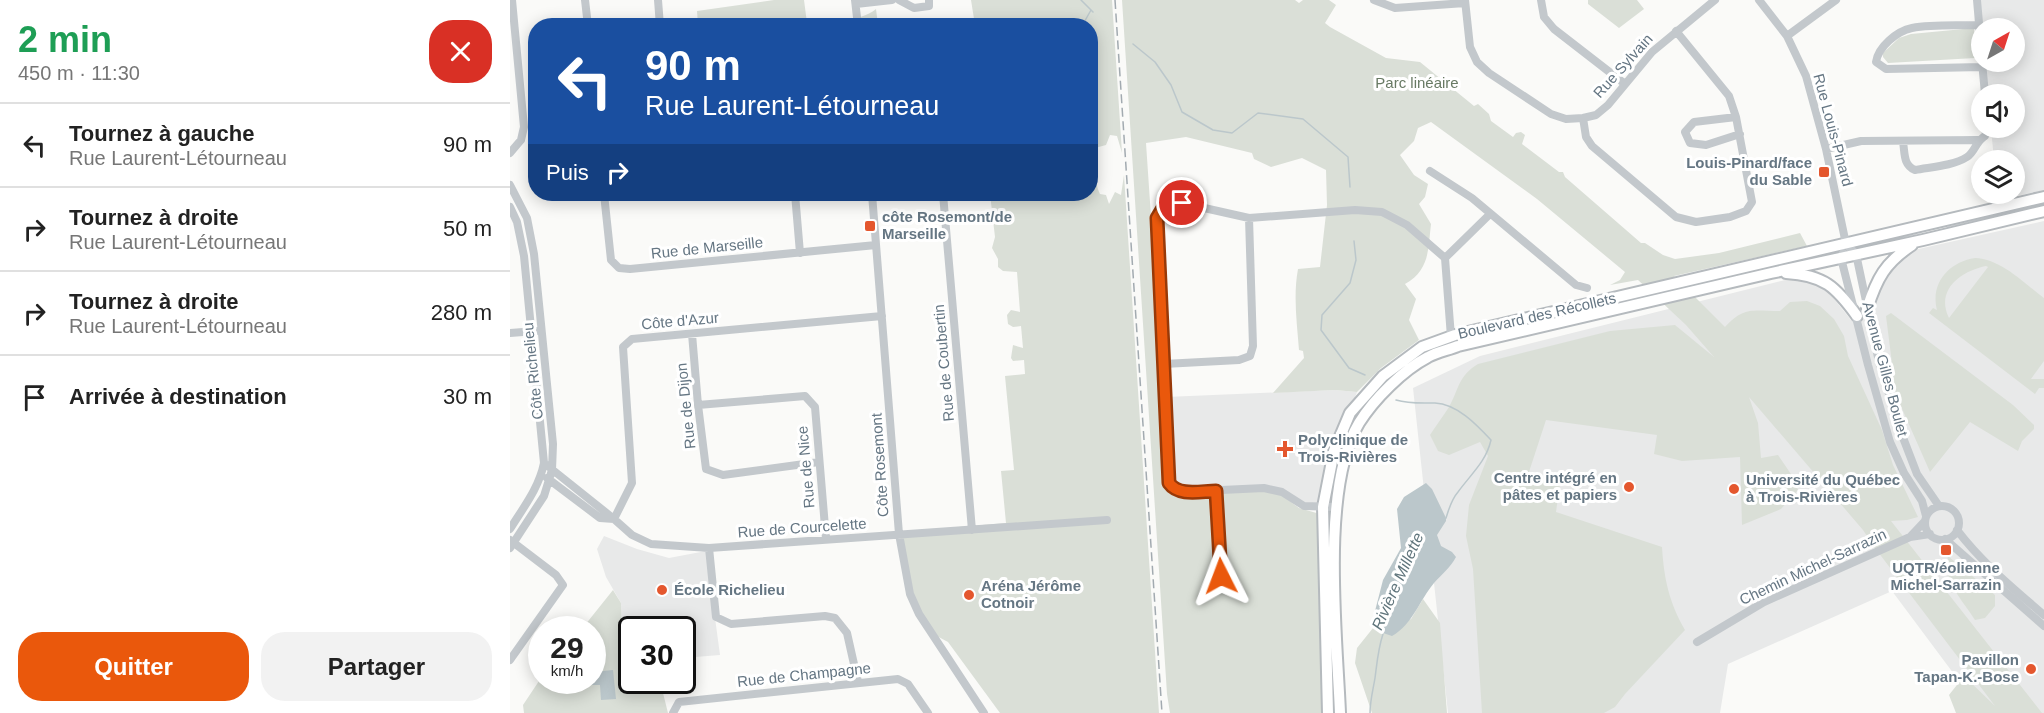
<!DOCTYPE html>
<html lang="fr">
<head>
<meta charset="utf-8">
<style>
  :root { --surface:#fff; --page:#f2f2f2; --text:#222; --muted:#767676; --line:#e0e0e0; --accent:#ea580c }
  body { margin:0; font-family:Helvetica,sans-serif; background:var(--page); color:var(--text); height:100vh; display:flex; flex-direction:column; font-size:22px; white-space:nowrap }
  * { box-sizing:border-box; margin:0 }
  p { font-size:20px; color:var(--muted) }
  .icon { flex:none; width:33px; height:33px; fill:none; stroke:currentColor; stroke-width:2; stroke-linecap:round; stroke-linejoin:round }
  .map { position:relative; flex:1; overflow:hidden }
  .panel { display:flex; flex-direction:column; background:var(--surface); width:510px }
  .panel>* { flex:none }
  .guide { position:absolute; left:18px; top:18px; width:570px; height:183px; border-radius:24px; box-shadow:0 3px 15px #0003; background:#1a4fa0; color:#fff; overflow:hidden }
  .needle { width:39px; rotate:39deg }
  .fabs { position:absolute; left:1461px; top:18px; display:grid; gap:12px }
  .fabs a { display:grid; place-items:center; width:54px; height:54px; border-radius:50%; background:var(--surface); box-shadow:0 3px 15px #0003; font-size:30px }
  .speed { position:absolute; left:18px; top:616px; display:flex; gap:12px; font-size:30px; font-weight:700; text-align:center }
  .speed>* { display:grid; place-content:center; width:78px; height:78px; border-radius:50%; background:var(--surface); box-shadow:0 3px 15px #0003; line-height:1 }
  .speed small { font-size:15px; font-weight:400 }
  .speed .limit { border:3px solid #111; border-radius:9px; background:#fff; color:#111 }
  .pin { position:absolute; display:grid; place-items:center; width:51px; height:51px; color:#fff; margin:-26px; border:3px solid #fff; border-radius:50%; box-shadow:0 2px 6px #0007 }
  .me { position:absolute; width:66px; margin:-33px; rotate:357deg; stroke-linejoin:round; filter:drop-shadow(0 0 4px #0008) }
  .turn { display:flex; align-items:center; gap:21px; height:126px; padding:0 18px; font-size:27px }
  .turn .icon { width:78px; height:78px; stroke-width:2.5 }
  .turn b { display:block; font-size:42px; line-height:51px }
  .then { display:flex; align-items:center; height:57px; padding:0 18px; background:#0003; gap:12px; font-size:22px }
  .round { display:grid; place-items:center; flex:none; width:63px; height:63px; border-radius:24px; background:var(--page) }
  .headline { display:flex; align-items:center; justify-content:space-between; height:102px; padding:0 18px }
  h1 { font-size:36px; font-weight:600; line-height:45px; color:#1e9e55 }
  .primary-button { display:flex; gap:12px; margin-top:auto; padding:12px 18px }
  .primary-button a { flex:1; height:69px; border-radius:24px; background:var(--accent); color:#fff; font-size:24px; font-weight:600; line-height:69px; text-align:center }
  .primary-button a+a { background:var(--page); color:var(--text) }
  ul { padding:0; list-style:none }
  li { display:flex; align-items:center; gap:18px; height:84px; padding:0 18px; border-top:2px solid var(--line) }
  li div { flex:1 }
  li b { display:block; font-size:22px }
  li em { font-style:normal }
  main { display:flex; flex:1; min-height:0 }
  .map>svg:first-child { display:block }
  .built { fill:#e8e9e9 }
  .green { fill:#dadfd7; fill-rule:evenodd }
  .water { fill:#bbc7cb }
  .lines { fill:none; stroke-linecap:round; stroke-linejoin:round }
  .stream { stroke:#bbc7cb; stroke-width:1.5 }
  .major-casing { stroke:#b5babe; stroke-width:14 }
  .minor { stroke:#c3c8cc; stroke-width:8 }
  .major { stroke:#fff; stroke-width:10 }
  .rail { stroke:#a2aab0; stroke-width:1.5; stroke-dasharray:9 4.5; stroke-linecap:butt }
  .route-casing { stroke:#983908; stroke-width:15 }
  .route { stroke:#ea580c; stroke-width:10 }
  .poi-dot { fill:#e4572e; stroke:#fff; stroke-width:2 }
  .labels { text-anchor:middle; stroke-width:6; stroke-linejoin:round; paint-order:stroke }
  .street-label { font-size:15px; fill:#657683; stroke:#fff }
  .park-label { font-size:15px; fill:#687a64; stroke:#fff }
  .poi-label { font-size:15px; font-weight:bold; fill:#657683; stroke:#fff; text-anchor:start }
  .water-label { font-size:16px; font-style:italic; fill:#60757c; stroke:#fff }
</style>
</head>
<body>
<main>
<section class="panel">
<div class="headline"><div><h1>2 min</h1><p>450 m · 11:30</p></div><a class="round" style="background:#d93025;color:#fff"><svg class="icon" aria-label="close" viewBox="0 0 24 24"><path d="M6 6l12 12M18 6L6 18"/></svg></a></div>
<ul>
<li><svg class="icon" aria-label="left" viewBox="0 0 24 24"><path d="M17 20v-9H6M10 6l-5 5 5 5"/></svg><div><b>Tournez à gauche</b><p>Rue Laurent-Létourneau</p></div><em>90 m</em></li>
<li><svg class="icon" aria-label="right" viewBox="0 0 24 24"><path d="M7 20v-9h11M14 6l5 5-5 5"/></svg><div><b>Tournez à droite</b><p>Rue Laurent-Létourneau</p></div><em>50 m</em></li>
<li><svg class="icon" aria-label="right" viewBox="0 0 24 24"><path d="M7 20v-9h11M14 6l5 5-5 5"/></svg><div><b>Tournez à droite</b><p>Rue Laurent-Létourneau</p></div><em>280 m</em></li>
<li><svg class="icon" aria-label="arrive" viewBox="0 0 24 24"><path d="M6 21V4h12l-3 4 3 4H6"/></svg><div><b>Arrivée à destination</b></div><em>30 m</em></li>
</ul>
<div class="primary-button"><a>Quitter</a><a>Partager</a></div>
</section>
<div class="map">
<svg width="1534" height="713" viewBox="0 0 1534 713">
  <rect width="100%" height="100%" fill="#fafaf8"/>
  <path class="built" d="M1468 0H1534V190L1487 200 1486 194H1504V160H1484L1481 128H1504V94H1478L1475 62H1504V28H1472Z
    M1534 221V713H1473L1382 591 1218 664 1210 713H938L903 388 970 356 1283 278 1307 285 1321 295 1341 320 1363 312 1367 292 1379 271 1404 250Z
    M825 390 847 392 824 451 813 507 663 489 656 397Z
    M94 536 127 549 159 558 196 551 210 655 173 658 172 630H122L121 655 113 654 111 603 96 577 87 549Z"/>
  <path class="green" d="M264 0H294L297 23C319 21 349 23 366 9L368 25H188L187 11Z
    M461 0H602L612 153 607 136 600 135 596 145 585 148 588 163C583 170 586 186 590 194L596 195 599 204 605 192 611 195 614 175 649 713H490L438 642 423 634 402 594 389 532 496 523 491 471 504 470 495 376 515 374 514 360 503 361 501 358 503 345 513 348 511 326 503 327 498 324 497 315 501 310 510 312 507 272 493 271 488 267V259L482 248 485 237 480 194H580V26L465 25Z
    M612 0H785L789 3 793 0H819L826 5 815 23 820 27 876 58 910 62 964 106 968 104 979 114 981 121 1003 137 1006 133 1011 132 1015 135 1012 144 1049 172H1053L1055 177 1131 243H1135L1153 255 1165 259 1209 253 1290 233 1297 246 1164 276 1215 327C1234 306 1243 311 1270 311L1280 302 1297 301 1310 306 1324 319 1334 336 1338 356 1372 430 1383 465 1408 517 1397 520 1381 521 1532 713H1446L1439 695 1454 676 1485 706 1365 548 1353 530 1239 397 1248 423 1251 458 1268 455 1283 477 1288 490 1271 509 1232 525 1230 457 1172 461 1144 454 1147 435 1036 420 1017 478 1050 483 1046 512 1152 547C1154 579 1159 602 1175 630L1115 694 1105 707 1094 713H972L963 569 956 536 959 505 978 456 970 442 939 455 928 451 920 435C926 426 933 416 939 407 949 389 948 376 968 364L1100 331 1165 325 1204 357 1176 325 1128 280 1100 285 1110 280 1115 272 1027 199 921 122 908 128 904 141 890 155 904 175 918 184 915 197 909 204 921 224C918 249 920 270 895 284L906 299 899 320 909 340 871 368 847 392 825 390 763 393 794 358 793 351 789 350C787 323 783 296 788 269L810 267 817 205 816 170 792 158 761 167 744 159 742 153 676 137 636 143 653 394 656 488 667 496 754 490 770 494 789 508 810 514 811 518 812 713H660L657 694Z
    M1078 0H1127L1134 9 1109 28 1078 4Z
    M1464 28 1465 58 1378 63 1373 57V53L1389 38 1401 34Z
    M1465 258C1491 259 1514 283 1534 298V361L1521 379H1534V388H1529L1525 394 1419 313 1423 308 1427 310C1420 283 1439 262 1465 258ZM1476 266 1478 267 1439 318C1425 290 1451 271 1476 266Z
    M1381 313 1503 405 1524 425V429L1512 441 1508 451 1460 422 1420 472 1386 395 1376 316Z
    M1438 556 1485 595V606L1475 618 1465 620C1453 601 1432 580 1438 556Z
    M103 590 111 603 113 654 121 655 122 681H150L158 713H14L13 705 31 678 32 681H82V630H71Z
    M913 599 930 623 937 713H862L845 663 847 648 867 623 870 632 901 619Z"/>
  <path class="water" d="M916 483 922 489 936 518V521L927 535 931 546 942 552 946 557C940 568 932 574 924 583 909 601 903 624 882 636L870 632 865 611 873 580 891 548 887 509 894 497Z
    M103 670 106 699 91 700 90 685H77V681H82L83 672Z"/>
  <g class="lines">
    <path class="stream" d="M571 0 583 12
      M572 26 581 10
      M623 44 645 62 661 85 672 112 703 130 722 133 748 113 793 119 838 157 840 187
      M844 241 846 260 840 283 812 315 811 330 839 368 855 375
      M886 400C899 404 911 403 925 403 947 404 966 424 981 440 976 462 961 474 948 492 941 500 939 509 936 518
      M860 713C860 701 863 690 865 678 867 663 868 649 873 634"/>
    <defs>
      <path id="major" d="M1276 273C1314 275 1326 287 1347 316
        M1357 309C1367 278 1375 263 1402 245
        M818 713 813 507 824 451 840 413 873 376 912 347 945 335 1534 197
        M830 713C827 637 810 488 849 423 864 399 893 370 918 357 927 352 938 350 948 346L1261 273 1413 240 1534 211"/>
    </defs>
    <use href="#major" class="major-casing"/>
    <path class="minor" d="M75 0 78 26
      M148 0 150 26
      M345 0 348 26
      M389 0 404 8 419 6V0
      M864 0 885 8 955 3
      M955 0 960 47 967 62 979 73 1041 114 1056 119 1073 118 1086 115 1098 105 1142 52 1205 0
      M1031 0 1034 17 1044 29 1115 84
      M1249 0 1277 36 1296 76 1316 149 1336 244 1346 254 1369 362 1392 435 1407 474 1429 506
      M1467 0 1472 58
      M346 4 382 0
      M1469 25C1447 26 1423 24 1402 28 1387 31 1368 47 1366 62L1376 69 1472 67
      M1277 36 1326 0
      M1472 62 1475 94
      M1226 117 1184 122 1175 132 1180 143 1196 145 1230 134
      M1073 118 1076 137 1082 146 1166 217 1186 222 1220 217 1236 211 1242 202 1226 117 1219 96 1166 31
      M1393 142C1395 153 1393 165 1405 170 1420 167 1443 166 1457 157 1465 152 1466 141 1475 136L1477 128
      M1316 149 1351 141 1468 140
      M0 153 11 140 14 127 2 0
      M920 171 962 198 1066 285 1077 288
      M0 185 17 218 24 254 43 444 42 470 34 496 0 548
      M94 194 101 260 109 268 120 269 366 245
      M285 194 290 253
      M362 194 389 534 400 594 409 614 474 713
      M433 194 462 530
      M0 207 7 222 14 256 34 463C29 488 13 508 0 529
      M1333 253 1331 258 1358 365 1380 442 1394 473 1412 501 1416 516
      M935 258 980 214
      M0 333 26 331
      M182 334 188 405 196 469 213 475 309 462
      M654 364 729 360 740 356 743 346 739 218
      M188 405 295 396 305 407 316 539
      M34 463 104 519 122 535 141 544 199 548 597 520
      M37 478 90 518 104 519
      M1415 523a17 17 0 1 1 34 0a17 17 0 1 1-34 0Z
      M826 507 794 506 772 492 754 488 669 492 663 489 659 483 647 218 653 208 672 203 739 218 845 210 872 212 897 225 935 258 941 337
      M104 519 122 483 113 347 122 339 372 316
      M1415 521 1400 537 1420 534
      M1447 530C1472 563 1503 588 1534 615
      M1435 539 1534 626
      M199 548 206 617 221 624 315 616 325 618 337 633 348 682
      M711 576 706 491 711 490
      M1187 642 1254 602 1400 537
      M0 660 53 585 46 575 0 540
      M163 713 169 702 388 679 398 684 418 713"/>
    <use href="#major" class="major"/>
    <path class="rail" d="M605 0 652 713"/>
  </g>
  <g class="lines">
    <defs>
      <path id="route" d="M672 203 653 208 647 218 659 483C669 497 691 491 706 491L711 576"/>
    </defs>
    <use href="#route" class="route-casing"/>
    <use href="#route" class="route"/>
  </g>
  <g class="poi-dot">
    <rect x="1308" y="166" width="12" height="12" rx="3"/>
    <rect x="354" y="220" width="12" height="12" rx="3"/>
    <path d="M772 440h6v6h6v6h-6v6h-6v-6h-6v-6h6z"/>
    <circle cx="1119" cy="487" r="6"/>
    <circle cx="1224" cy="489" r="6"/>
    <rect x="1430" y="544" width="12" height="12" rx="3"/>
    <circle cx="152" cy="590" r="6"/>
    <circle cx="459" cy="595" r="6"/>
    <circle cx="1521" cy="669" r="6"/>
  </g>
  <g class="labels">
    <g class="street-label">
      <text transform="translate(1113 66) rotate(-48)" y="5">Rue Sylvain</text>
      <text transform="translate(1323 130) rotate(75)" y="5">Rue Louis-Pinard</text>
      <text transform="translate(197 248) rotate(-6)" y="5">Rue de Marseille</text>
      <text transform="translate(1027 316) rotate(-13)" y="5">Boulevard des Récollets</text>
      <text transform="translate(170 321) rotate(-5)" y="5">Côte d'Azur</text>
      <text transform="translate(434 363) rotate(-95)" y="5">Rue de Coubertin</text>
      <text transform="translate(1375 369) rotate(75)" y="5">Avenue Gilles Boulet</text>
      <text transform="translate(23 371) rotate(-96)" y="5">Côte Richelieu</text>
      <text transform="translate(176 406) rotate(-96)" y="5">Rue de Dijon</text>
      <text transform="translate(370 465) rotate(-94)" y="5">Côte Rosemont</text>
      <text transform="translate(296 467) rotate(-95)" y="5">Rue de Nice</text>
      <text transform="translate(292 528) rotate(-4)" y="5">Rue de Courcelette</text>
      <text transform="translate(1303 567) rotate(-25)" y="5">Chemin Michel-Sarrazin</text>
      <text transform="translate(294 675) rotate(-6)" y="5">Rue de Champagne</text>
    </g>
    <g class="park-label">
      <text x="907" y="88">Parc linéaire</text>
    </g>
    <g class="poi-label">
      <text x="1302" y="168" text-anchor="end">Louis-Pinard/face<tspan x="1302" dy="17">du Sable</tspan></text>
      <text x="372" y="222">côte Rosemont/de<tspan x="372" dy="17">Marseille</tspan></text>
      <text x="788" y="445">Polyclinique de<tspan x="788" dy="17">Trois-Rivières</tspan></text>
      <text x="1107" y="483" text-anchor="end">Centre intégré en<tspan x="1107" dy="17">pâtes et papiers</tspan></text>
      <text x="1236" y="485">Université du Québec<tspan x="1236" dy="17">à Trois-Rivières</tspan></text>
      <text x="1436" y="573" text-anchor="middle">UQTR/éolienne<tspan x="1436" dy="17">Michel-Sarrazin</tspan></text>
      <text x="471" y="591">Aréna Jérôme<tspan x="471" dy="17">Cotnoir</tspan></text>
      <text x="164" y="595">École Richelieu</text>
      <text x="1509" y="665" text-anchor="end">Pavillon<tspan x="1509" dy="17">Tapan-K.-Bose</tspan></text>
    </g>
    <g class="water-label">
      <text transform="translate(887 581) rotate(-66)" y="6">Rivière Millette</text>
    </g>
  </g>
</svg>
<div class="fabs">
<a><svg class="needle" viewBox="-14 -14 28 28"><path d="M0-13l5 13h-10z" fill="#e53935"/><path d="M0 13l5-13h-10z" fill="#767676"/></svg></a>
<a><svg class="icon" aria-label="sound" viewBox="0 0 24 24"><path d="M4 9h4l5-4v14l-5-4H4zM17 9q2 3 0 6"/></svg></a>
<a><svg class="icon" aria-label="layers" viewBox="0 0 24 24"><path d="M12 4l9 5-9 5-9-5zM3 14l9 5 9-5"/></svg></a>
</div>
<div class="speed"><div>29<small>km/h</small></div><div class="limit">30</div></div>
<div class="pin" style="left:672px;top:203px;background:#d93025"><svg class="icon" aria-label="arrive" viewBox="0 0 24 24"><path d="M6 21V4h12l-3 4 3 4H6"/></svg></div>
<svg class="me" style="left:711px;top:576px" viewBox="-20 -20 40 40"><path d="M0-17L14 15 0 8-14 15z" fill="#ea580c" stroke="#fff" stroke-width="4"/></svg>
<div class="guide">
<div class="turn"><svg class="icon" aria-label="left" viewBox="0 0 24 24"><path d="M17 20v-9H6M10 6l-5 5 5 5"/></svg><div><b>90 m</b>Rue Laurent-Létourneau</div></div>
<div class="then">Puis<svg class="icon" aria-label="right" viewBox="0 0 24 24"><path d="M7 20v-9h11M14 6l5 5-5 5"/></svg></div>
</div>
</div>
</main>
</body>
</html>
